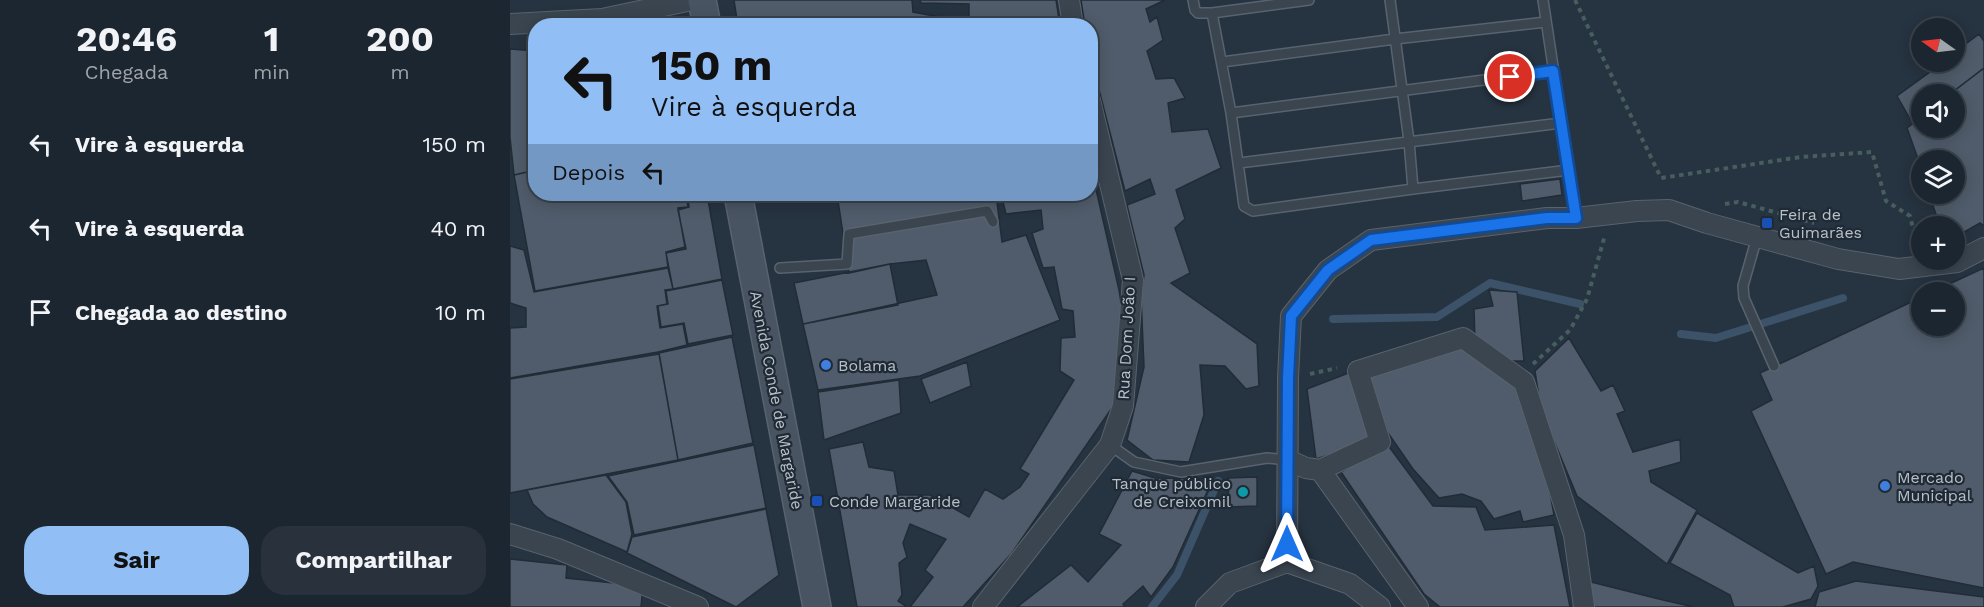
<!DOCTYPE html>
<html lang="pt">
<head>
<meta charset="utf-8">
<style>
  :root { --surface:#1c2630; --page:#29323c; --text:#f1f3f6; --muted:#a0a5ab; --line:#3a434c; --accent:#91bff5 }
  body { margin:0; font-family:"Work Sans",sans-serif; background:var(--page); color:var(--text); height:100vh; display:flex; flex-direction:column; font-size:22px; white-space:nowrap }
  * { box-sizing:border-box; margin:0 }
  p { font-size:20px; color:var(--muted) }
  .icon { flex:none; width:33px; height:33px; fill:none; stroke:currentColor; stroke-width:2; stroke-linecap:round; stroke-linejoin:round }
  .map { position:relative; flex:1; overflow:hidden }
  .panel { display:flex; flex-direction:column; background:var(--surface); width:510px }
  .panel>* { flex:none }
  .top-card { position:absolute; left:18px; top:18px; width:570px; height:183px; border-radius:24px; box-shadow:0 3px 15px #0003,0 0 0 2px var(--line); background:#91bff5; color:#111; overflow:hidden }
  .needle { width:39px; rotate:284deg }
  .controls { position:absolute; left:1401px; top:18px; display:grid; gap:12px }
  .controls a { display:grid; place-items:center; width:54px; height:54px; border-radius:50%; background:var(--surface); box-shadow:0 3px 15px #0003,0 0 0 2px var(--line); font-size:30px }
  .pin { position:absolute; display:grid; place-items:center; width:51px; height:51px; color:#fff; margin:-26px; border:3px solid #fff; border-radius:50%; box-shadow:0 2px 6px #0007 }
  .me { position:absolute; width:66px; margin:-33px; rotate:0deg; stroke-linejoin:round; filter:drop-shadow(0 0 4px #0008) }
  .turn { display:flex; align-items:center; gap:21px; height:126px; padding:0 24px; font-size:27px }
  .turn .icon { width:78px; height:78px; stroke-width:2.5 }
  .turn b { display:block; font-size:42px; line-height:51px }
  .then { display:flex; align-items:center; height:57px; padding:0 24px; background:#0003; gap:12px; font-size:22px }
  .eta { display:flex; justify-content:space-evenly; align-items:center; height:102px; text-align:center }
  .eta b { font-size:36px; font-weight:700; line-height:42px }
  .primary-button { display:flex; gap:12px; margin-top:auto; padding:12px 24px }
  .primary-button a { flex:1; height:69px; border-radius:24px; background:var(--accent); color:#111; font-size:24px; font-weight:700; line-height:69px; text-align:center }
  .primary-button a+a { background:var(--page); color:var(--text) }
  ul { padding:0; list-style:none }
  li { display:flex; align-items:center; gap:18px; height:84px; padding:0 24px }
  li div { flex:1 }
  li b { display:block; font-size:22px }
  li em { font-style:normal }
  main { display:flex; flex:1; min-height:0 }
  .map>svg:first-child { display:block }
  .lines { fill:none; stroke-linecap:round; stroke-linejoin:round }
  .stream { stroke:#3c5268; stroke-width:8 }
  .building { fill:#505c6b; stroke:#212c37; stroke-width:1.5 }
  .service-casing { stroke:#58636d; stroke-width:12 }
  .minor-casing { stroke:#58636d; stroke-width:22 }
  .secondary-casing { stroke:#58636d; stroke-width:30 }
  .path { stroke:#475d5e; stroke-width:4; stroke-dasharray:4.5 4.5; stroke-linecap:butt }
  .service { stroke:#3a4550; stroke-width:9 }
  .minor { stroke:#3a4550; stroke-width:20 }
  .secondary { stroke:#495463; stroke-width:27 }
  .route-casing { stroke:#114b97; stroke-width:15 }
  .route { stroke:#1a73e8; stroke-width:10 }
  .transit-dot { fill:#1a4fb4; stroke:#1f2a35; stroke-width:2 }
  .shop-dot { fill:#3f7fe0; stroke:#1f2a35; stroke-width:2 }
  .culture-dot { fill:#0f9aa8; stroke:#1f2a35; stroke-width:2 }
  .labels { text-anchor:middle; stroke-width:4.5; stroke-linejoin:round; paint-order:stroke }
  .poi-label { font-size:16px; fill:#b7c0ca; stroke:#1f2a35; text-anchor:start }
  .street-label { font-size:16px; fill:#b7c0ca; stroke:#1f2a35 }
</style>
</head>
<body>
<main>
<section class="panel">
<div class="eta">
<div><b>20:46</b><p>Chegada</p></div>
<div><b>1</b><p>min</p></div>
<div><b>200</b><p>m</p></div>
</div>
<ul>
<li><svg class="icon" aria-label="left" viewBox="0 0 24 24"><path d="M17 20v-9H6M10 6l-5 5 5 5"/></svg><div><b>Vire à esquerda</b></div><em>150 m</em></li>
<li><svg class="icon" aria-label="left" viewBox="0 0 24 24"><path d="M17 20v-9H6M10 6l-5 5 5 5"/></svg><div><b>Vire à esquerda</b></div><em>40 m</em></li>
<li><svg class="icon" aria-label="arrive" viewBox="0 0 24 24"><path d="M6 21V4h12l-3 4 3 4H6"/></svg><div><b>Chegada ao destino</b></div><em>10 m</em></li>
</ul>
<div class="primary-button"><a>Sair</a><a>Compartilhar</a></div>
</section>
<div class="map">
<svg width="1474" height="607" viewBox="0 0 1474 607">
  <rect width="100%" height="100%" fill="#263340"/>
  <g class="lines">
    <path class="stream" d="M823 319 927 317 980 283 1070 304
      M1171 334 1206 338 1333 298
      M642 607 667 575 708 481"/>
  </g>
  <path class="building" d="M224 0H402L403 12 479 26H228Z
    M410 0H546L550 26H492L491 22 459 18V4L411 3Z
    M571 0H655L636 9 640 22 647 17 653 40 637 51 646 79 664 78 675 98 658 103 662 132 698 129 711 168 666 190 675 219 665 228 680 273 661 283 747 344 749 386 736 389 715 366 690 365 694 415 679 462 643 460 617 440 634 367 631 296 634 275 617 205 645 194 640 179 615 191 580 55V26H575Z
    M1469 34 1474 41V68L1440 94H1412V117L1403 124 1387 96 1434 62H1444V53Z
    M0 49 26 51V71L17 73 26 120V170L4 175 0 137Z
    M1474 68V226L1470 223 1444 238V226H1430L1419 194H1444V160H1412V170L1397 128 1412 117V128H1444V94H1440Z
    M580 163 609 290 615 328 606 402 502 553 453 607H400L423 577 415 570 436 539 400 524 393 543 397 557 389 563 392 595 388 601 397 607H347L319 449 353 442 359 467 384 471 388 495H420L459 517 475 489 493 499 510 487 519 474 510 469 564 380 550 371 551 338 565 337 563 311 552 309 544 267 533 268 522 233 533 229 531 210 496 214 491 194H580Z
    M26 170V194H176L178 207 168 208 175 247 156 252 158 267 25 291 4 175Z
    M1050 179 1052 195 1012 201 1010 184Z
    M177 194H197L212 279 163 289 156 253 176 249 168 210 179 207Z
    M327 194H486L492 242 516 235 550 320 410 376 308 390 293 324 427 295 416 260 380 264 339 273Z
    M0 246 14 250 24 292 158 268 163 289 155 290 157 304 147 306 150 328 173 324 177 345 148 352 0 378V328L16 327V308L0 303Z
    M380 264 388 305 293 324 284 283Z
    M1474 268V588L1343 562 1316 574 1241 411 1262 400 1250 373 1412 297V326H1444V292H1422Z
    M212 280 223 335 178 344 174 323 151 327 148 306 158 304 156 291Z
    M979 290 1007 292 1014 361H992L965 342 964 309 983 306Z
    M222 337 243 443 168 460 149 353Z
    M1059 338 1091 391 1103 385 1115 411 1107 414 1123 452 1170 439 1171 462 1139 471 1141 482 1187 510 1157 564 1067 496 1031 410 1025 371Z
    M950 342 1012 387 1035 465 1044 515 1013 522 1010 511 984 519 971 501 952 494 929 498 903 469 876 430 855 376Z
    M149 354 168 460 0 493V379Z
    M457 362 461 386 420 403 411 379Z
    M841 372 862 442 806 459 797 389Z
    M389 380 391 413 314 440 308 392Z
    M877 444 923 506 966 507 975 530 1044 525 1060 607H930L914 594 831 472Z
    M244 445 256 508 124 535 117 502 98 476Z
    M622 471 645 478 703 479 663 567 641 597 633 586 613 604 615 607H507L561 565 578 582 611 545 589 534Z
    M96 475 116 502 122 534 117 552 37 517 23 504 17 490Z
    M747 477V506L719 507 718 478Z
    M256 509 269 575 226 607 117 553 122 537Z
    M1187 513 1288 573 1304 566 1308 586 1301 599 1273 607H1224L1220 595 1160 563Z
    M0 559 57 565 56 578 133 586 131 607H0Z
    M1077 581 1153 600 1184 607H1080Z
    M1346 581 1474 597V607H1305L1309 592Z"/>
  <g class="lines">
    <defs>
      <path id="service" d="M683 0 685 10 688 13H702L721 113 734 206 743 211 903 189 899 141 880 0
        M1033 0 1066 218
        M702 13 799 0
        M712 62 885 39 1036 22
        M721 113 1043 71
        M729 163 1051 123
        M903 189 1059 170
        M1247 237 1233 286 1234 298 1264 366
        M270 268 337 264 339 234 477 211 483 222
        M600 445 624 462 671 472 757 458 778 460"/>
      <path id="minor" d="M559 0 563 26
        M0 24 92 19 182 0
        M778 460 796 468 810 470 870 442 848 371 953 338 1014 382 1064 535 1074 607
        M810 470 908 607
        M0 534 48 549 188 607
        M777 562 778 378 781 316 818 270 861 240 1037 218H1066L1127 211 1159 210 1197 223 1328 259 1389 269 1447 262 1474 248
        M777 562 840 584 870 607
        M473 607 600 445 613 406 623 280 580 100
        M696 607 720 583 777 562"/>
      <path id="secondary" d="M192 0 197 26
        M228 194 307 607"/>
    </defs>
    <use href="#service" class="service-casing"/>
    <use href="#minor" class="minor-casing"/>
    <use href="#secondary" class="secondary-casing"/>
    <path class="path" d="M1065 0 1151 178 1291 157 1362 152 1376 201 1400 216 1405 236
      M1215 204 1228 202 1304 223
      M1023 364 1060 330 1077 299 1095 235
      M800 374 827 368"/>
    <use href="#service" class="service"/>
    <use href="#minor" class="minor"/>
    <use href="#secondary" class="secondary"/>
  </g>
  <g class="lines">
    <defs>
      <path id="route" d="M777 544 778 378 781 316 818 270 861 240 1037 218H1066L1043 71 1000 77"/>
    </defs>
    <use href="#route" class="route-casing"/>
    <use href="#route" class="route"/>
  </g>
  <g class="transit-dot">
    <rect x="1251" y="217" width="12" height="12" rx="3"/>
    <rect x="301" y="495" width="12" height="12" rx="3"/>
  </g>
  <g class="shop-dot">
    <circle cx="316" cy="365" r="6"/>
    <circle cx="1375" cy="486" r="6"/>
  </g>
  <circle class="culture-dot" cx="733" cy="492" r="6"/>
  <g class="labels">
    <g class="poi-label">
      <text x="1269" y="220">Feira de<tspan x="1269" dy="18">Guimarães</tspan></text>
      <text x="328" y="371">Bolama</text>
      <text x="1387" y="483">Mercado<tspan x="1387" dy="18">Municipal</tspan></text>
      <text x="721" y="489" text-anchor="end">Tanque público<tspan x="721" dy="18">de Creixomil</tspan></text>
      <text x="319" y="507">Conde Margaride</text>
    </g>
    <g class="street-label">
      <text transform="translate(616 338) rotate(-87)" y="6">Rua Dom João I</text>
      <text transform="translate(267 400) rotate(79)" y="6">Avenida Conde de Margaride</text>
    </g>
  </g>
</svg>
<div class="controls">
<a><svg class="needle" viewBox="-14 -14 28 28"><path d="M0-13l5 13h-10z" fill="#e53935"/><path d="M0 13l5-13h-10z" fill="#a0a5ab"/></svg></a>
<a><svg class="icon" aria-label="sound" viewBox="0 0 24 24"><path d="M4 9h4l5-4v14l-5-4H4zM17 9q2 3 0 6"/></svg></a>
<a><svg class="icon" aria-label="layers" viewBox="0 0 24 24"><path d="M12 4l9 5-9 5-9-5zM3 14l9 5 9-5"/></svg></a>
<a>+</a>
<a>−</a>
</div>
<div class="pin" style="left:1000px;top:77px;background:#d93025"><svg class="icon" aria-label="arrive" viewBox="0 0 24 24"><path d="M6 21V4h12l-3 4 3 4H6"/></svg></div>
<svg class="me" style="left:777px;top:544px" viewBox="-20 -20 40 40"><path d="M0-17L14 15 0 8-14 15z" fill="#1a73e8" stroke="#fff" stroke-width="4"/></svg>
<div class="top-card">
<div class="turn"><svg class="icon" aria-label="left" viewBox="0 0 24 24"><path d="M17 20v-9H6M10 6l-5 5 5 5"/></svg><div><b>150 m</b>Vire à esquerda</div></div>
<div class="then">Depois<svg class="icon" aria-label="left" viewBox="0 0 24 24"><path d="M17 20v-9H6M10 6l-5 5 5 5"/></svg></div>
</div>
</div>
</main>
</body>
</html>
